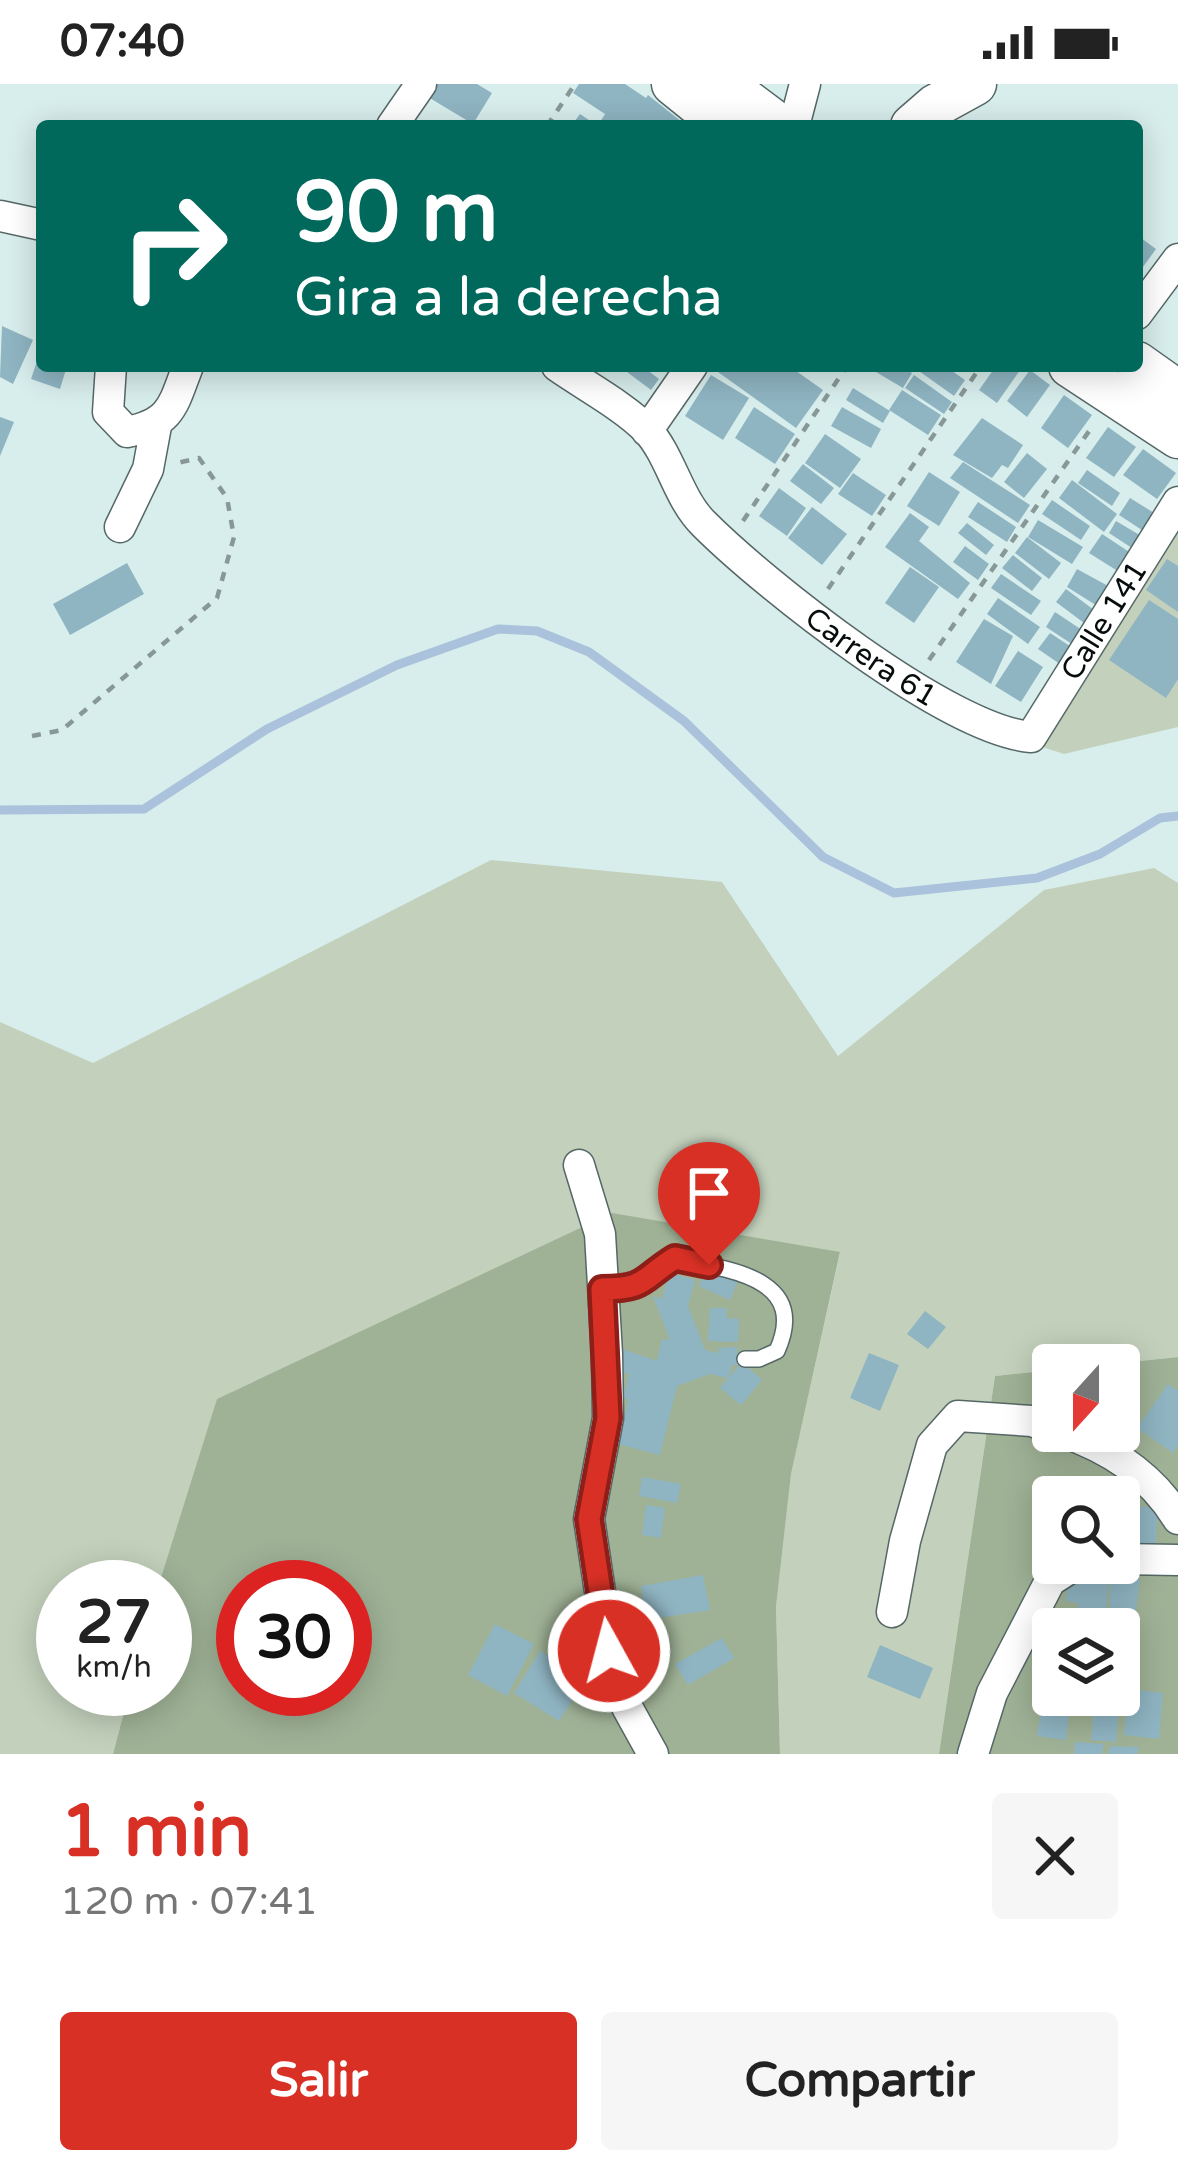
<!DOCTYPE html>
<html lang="es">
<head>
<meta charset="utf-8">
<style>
  :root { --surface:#fff; --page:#f6f6f6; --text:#222; --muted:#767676; --accent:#d93025 }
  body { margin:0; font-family:"Varela Round",sans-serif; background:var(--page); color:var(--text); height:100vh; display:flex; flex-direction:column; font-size:45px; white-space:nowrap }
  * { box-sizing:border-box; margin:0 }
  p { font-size:39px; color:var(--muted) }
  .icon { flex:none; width:66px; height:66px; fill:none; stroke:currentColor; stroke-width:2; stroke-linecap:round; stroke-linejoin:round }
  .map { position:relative; height:1670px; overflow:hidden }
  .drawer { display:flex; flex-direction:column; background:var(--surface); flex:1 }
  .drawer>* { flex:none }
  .banner { position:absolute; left:36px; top:36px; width:1107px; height:252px; border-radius:12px; box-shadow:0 6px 30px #0003; background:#00695c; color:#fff; overflow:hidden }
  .needle { width:78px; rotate:201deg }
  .controls { position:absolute; left:1032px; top:1260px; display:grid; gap:24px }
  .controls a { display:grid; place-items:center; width:108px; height:108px; border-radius:12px; background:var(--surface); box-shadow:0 6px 30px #0003; font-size:60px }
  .speed { position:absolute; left:36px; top:1476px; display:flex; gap:24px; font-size:60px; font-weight:700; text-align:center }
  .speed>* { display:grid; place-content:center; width:156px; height:156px; border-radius:50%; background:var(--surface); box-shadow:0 6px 30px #0003; line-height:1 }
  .speed small { font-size:30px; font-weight:400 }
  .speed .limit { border:18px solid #d22; background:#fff; color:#111 }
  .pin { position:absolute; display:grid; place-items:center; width:102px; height:102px; color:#fff; margin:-123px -51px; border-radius:50% 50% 50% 0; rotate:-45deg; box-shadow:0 0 12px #0007 }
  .pin .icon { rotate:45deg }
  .me { position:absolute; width:132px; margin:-66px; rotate:353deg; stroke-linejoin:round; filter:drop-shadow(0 0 9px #0008) }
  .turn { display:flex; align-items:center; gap:42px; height:252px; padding:0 60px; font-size:54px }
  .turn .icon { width:156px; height:156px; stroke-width:2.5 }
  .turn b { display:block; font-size:84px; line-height:102px }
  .round { display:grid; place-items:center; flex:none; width:126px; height:126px; border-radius:12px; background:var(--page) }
  .summary { display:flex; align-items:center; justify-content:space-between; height:204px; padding:0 60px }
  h1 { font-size:72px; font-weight:700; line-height:90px; color:var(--accent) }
  .button { display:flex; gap:24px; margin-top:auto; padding:24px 60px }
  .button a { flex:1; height:138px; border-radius:12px; background:var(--accent); color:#fff; font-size:48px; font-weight:700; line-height:138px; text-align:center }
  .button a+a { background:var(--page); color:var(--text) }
  .status { display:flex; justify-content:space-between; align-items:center; height:84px; padding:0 60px; background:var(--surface); direction:ltr }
  .status svg { height:33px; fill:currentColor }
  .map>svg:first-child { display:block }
  .green { fill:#c3d1bc }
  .forest { fill:#9fb296; fill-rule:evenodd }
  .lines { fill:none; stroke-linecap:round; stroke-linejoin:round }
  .stream { stroke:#aac2db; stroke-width:9 }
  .building { fill:#8fb4c2 }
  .service-casing { stroke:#556766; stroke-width:18 }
  .minor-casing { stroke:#556766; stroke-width:33 }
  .secondary-casing { stroke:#556766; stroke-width:45 }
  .path { stroke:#889896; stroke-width:4.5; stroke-dasharray:9 9; stroke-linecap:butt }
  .service { stroke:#fff; stroke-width:15 }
  .minor { stroke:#fff; stroke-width:30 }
  .secondary { stroke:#fff; stroke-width:42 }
  .route-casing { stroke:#8d1f18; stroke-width:30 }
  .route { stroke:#d93025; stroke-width:21 }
  .labels { text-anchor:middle; stroke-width:10; stroke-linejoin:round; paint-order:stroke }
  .street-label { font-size:30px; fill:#070d0d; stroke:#e6fbfa }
</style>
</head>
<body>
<div class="status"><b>07:40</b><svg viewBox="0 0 49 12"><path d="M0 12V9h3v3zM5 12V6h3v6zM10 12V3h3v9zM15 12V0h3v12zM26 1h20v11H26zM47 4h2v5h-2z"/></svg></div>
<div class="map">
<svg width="1178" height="1670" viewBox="0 0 1178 1670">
  <rect width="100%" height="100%" fill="#d8eeec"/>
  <path class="green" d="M1178 419V643L1064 670 1011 653Z
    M491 776 722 798 838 972 1044 806 1154 784 1178 799V1273L1101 1281H1053V1286L995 1292 939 1670H780L776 1523 791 1389 840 1169 426 1218 218 1315 158 1503H63V1605H130L113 1670H0V938L93 979Z"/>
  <path class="forest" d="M612 1129 840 1168 791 1390 776 1523 780 1670H113L130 1605H165V1503H158L217 1315ZM243 1503H345V1605H243Z
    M1178 1273V1670H939L995 1292 1053 1286V1347H1119V1281H1101ZM1053 1413H1119V1479H1053ZM1053 1545H1119V1611H1053Z"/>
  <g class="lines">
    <path class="stream" d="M0 726 144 725 267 645 397 581 498 545 537 547 589 568 684 637 823 773 894 809 1037 794 1100 770 1160 734 1178 732"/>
  </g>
  <path class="building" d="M436 0H477L492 9 473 40 428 13Z
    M579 0H625L646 14 648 11 687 42H606L600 38 605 30 573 9Z
    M580 30 598 42H571Z
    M1137 151 1156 165 1140 187 1137 185Z
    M2 242 33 256 13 300 0 293Z
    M41 265 42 282H67L60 305 31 295Z
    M619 282H642L659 295 651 306Z
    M723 282H789L823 306 796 344 718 288Z
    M866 282H900L912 289 903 304Z
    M912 282H945L965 296 954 312Z
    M996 282H1023L997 319 979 306Z
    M1030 286 1050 301 1027 333 1007 317Z
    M711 291 749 314 723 356 685 332Z
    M914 291 952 318 944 330 905 304Z
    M853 304 890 327 883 339 846 316Z
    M902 306 941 331 928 351 889 326Z
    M1064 311 1092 331 1068 364 1041 344Z
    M754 323 795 350 775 380 735 354Z
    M842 323 881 345 871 364 831 342Z
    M0 333 14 338 0 372Z
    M982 334 1023 361 1008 384 1002 381 992 394 953 371Z
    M1108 343 1136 363 1114 393 1086 374Z
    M825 350 861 375 840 404 805 379Z
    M1143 365 1176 389 1157 415 1123 391Z
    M1027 369 1047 385 1024 414 1004 398Z
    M963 378 1030 421 1018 439 950 394Z
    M803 380 834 404 821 420 790 397Z
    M1087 386 1120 409 1112 422 1078 399Z
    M929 388 960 408 939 442 907 422Z
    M853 389 886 411 872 432 838 410Z
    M1072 396 1117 430 1104 448 1059 414Z
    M779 404 806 424 787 452 759 432Z
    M1130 414 1159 432 1148 450 1119 431Z
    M1052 416 1090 442 1081 456 1042 430Z
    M978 418 1016 443 1007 458 968 433Z
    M812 423 847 450 822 481 788 454Z
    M910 429 929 443 919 457 970 499 958 515 885 463Z
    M1038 436 1083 463 1072 480 1028 453Z
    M1116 437 1143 453 1135 466 1109 449Z
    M967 439 994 461 986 471 958 449Z
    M1102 450 1137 473 1124 491 1089 469Z
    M1027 453 1061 479 1049 495 1015 469Z
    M965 462 989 480 978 496 953 478Z
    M1013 471 1042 494 1032 507 1002 484Z
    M1167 475 1178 482V528L1146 506Z
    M127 479 144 510 70 551 53 520Z
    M910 483 939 503 914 539 885 519Z
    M1077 485 1110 503 1099 523 1067 503Z
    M1001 490 1041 517 1031 531 991 504Z
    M1066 505 1102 532 1092 545 1056 518Z
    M998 514 1040 543 1028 560 987 530Z
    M1149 516 1178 535V595L1166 614 1109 576Z
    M1055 528 1088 550 1078 564 1046 543Z
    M984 535 1013 552 991 600 956 578Z
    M1050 549 1082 570 1070 587 1038 565Z
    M1018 567 1043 583 1021 618 995 602Z
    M706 1185 738 1197 730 1216 699 1202Z
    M669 1189 695 1196 688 1222 705 1266 719 1269 718 1264 737 1263 738 1281H732L729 1293 742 1278 762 1296 741 1321 720 1304 728 1294 710 1290 677 1302 660 1371 618 1360 628 1316 623 1314 629 1290 614 1286 619 1264 657 1277 662 1255 670 1256 653 1212 662 1215Z
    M710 1224H727L726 1234 739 1235 738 1258 708 1257Z
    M925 1227 946 1243 928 1265 907 1250Z
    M869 1269 899 1281 880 1327 850 1314Z
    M1168 1300 1178 1307V1361L1173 1369 1137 1344Z
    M642 1393 681 1400 677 1419 639 1412Z
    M646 1421 665 1424 661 1454 642 1451Z
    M1123 1421 1158 1424 1155 1467 1119 1464Z
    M1069 1490 1109 1493 1105 1539 1077 1536 1078 1519 1066 1517Z
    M703 1491 710 1526 646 1536 641 1502Z
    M1109 1493 1140 1495 1133 1548H1140V1595H1119V1545H1111Z
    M495 1540 534 1560 507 1612 468 1591Z
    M1047 1540 1071 1541V1545H1053V1594L1045 1591Z
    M722 1554 734 1574 688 1601 675 1580Z
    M880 1561 933 1584 920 1615 867 1593Z
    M540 1567 586 1595 559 1637 514 1609Z
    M1045 1599 1053 1600V1611H1071L1066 1656 1037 1652Z
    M1129 1605 1163 1609 1159 1655 1124 1651Z
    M1095 1611 1120 1612 1116 1658 1091 1656Z
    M1075 1658 1104 1660 1102 1670H1074Z
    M1110 1662 1139 1663 1137 1670H1108Z"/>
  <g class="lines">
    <defs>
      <path id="service" d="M601 1205C647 1206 641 1195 675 1175 727 1185 810 1193 777 1267L759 1275H745"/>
      <g id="minor">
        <path d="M392 42 421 0"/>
        <path d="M794 42 805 0"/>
        <path d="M0 132 42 141"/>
        <path d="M1137 230 1178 175"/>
        <path d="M111 282 108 328 127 348C172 339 173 321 188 282"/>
        <path id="s1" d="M557 282C584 301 625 323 647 346 671 372 678 415 704 440 765 501 948 646 1031 653L1178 418"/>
        <path d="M647 347 692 282"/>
        <path d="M120 443 148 385 156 342"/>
        <path d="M579 1081 600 1150 607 1270 608 1334 589 1435 609 1567 627 1623 653 1670"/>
        <path d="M1060 1347C1109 1364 1151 1390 1178 1435"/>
        <path d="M1119 1475 1178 1476"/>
        <path d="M892 1528 905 1457 932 1361 958 1332 1032 1337 1053 1345"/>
        <path d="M973 1670 992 1609 1050 1497 1078 1479"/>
      </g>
      <path id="secondary" d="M673 0 725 42
        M724 0 780 42
        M912 42 935 22 975 0
        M1137 279 1178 308
        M1070 282 1178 353"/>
    </defs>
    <use href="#service" class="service-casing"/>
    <use href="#minor" class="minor-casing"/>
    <use href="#secondary" class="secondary-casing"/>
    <path class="path" d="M547 42 575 0
      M743 437 847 282
      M828 505 981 282
      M929 576 1094 340
      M32 652 62 646 217 514 234 453 227 414 199 374 177 379"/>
    <use href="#service" class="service"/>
    <use href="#minor" class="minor"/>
    <use href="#secondary" class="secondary"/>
  </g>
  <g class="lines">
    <defs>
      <path id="route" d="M609 1567 589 1435 608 1334 602 1205C647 1205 641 1195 675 1174L709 1181"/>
    </defs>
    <use href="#route" class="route-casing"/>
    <use href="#route" class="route"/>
  </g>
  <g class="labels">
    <g class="street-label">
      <text dy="10" stroke="none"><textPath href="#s1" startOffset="753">Calle 141</textPath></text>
      <text dy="10" stroke="none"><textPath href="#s1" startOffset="435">Carrera 61</textPath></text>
    </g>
  </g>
</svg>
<div class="controls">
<a><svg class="needle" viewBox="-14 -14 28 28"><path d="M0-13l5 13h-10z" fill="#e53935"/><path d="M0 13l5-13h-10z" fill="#767676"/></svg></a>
<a><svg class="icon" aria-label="search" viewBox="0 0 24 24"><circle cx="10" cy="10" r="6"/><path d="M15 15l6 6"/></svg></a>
<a><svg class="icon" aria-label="layers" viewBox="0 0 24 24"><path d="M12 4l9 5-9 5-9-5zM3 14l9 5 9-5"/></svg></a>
</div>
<div class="speed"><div>27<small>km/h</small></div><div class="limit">30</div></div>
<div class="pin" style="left:709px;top:1181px;background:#d93025"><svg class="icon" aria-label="arrive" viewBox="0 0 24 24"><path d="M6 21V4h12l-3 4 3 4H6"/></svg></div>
<svg class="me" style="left:609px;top:1567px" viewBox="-20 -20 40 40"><circle r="17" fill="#d93025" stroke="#fff" stroke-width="3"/><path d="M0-11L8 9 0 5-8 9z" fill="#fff"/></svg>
<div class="banner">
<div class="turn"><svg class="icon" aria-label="right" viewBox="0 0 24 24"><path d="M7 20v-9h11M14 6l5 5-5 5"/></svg><div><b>90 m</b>Gira a la derecha</div></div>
</div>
</div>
<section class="drawer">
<div class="summary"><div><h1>1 min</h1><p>120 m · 07:41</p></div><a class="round"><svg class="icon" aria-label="close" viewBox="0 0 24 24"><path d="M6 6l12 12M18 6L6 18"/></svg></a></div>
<div class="button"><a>Salir</a><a>Compartir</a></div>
</section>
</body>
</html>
